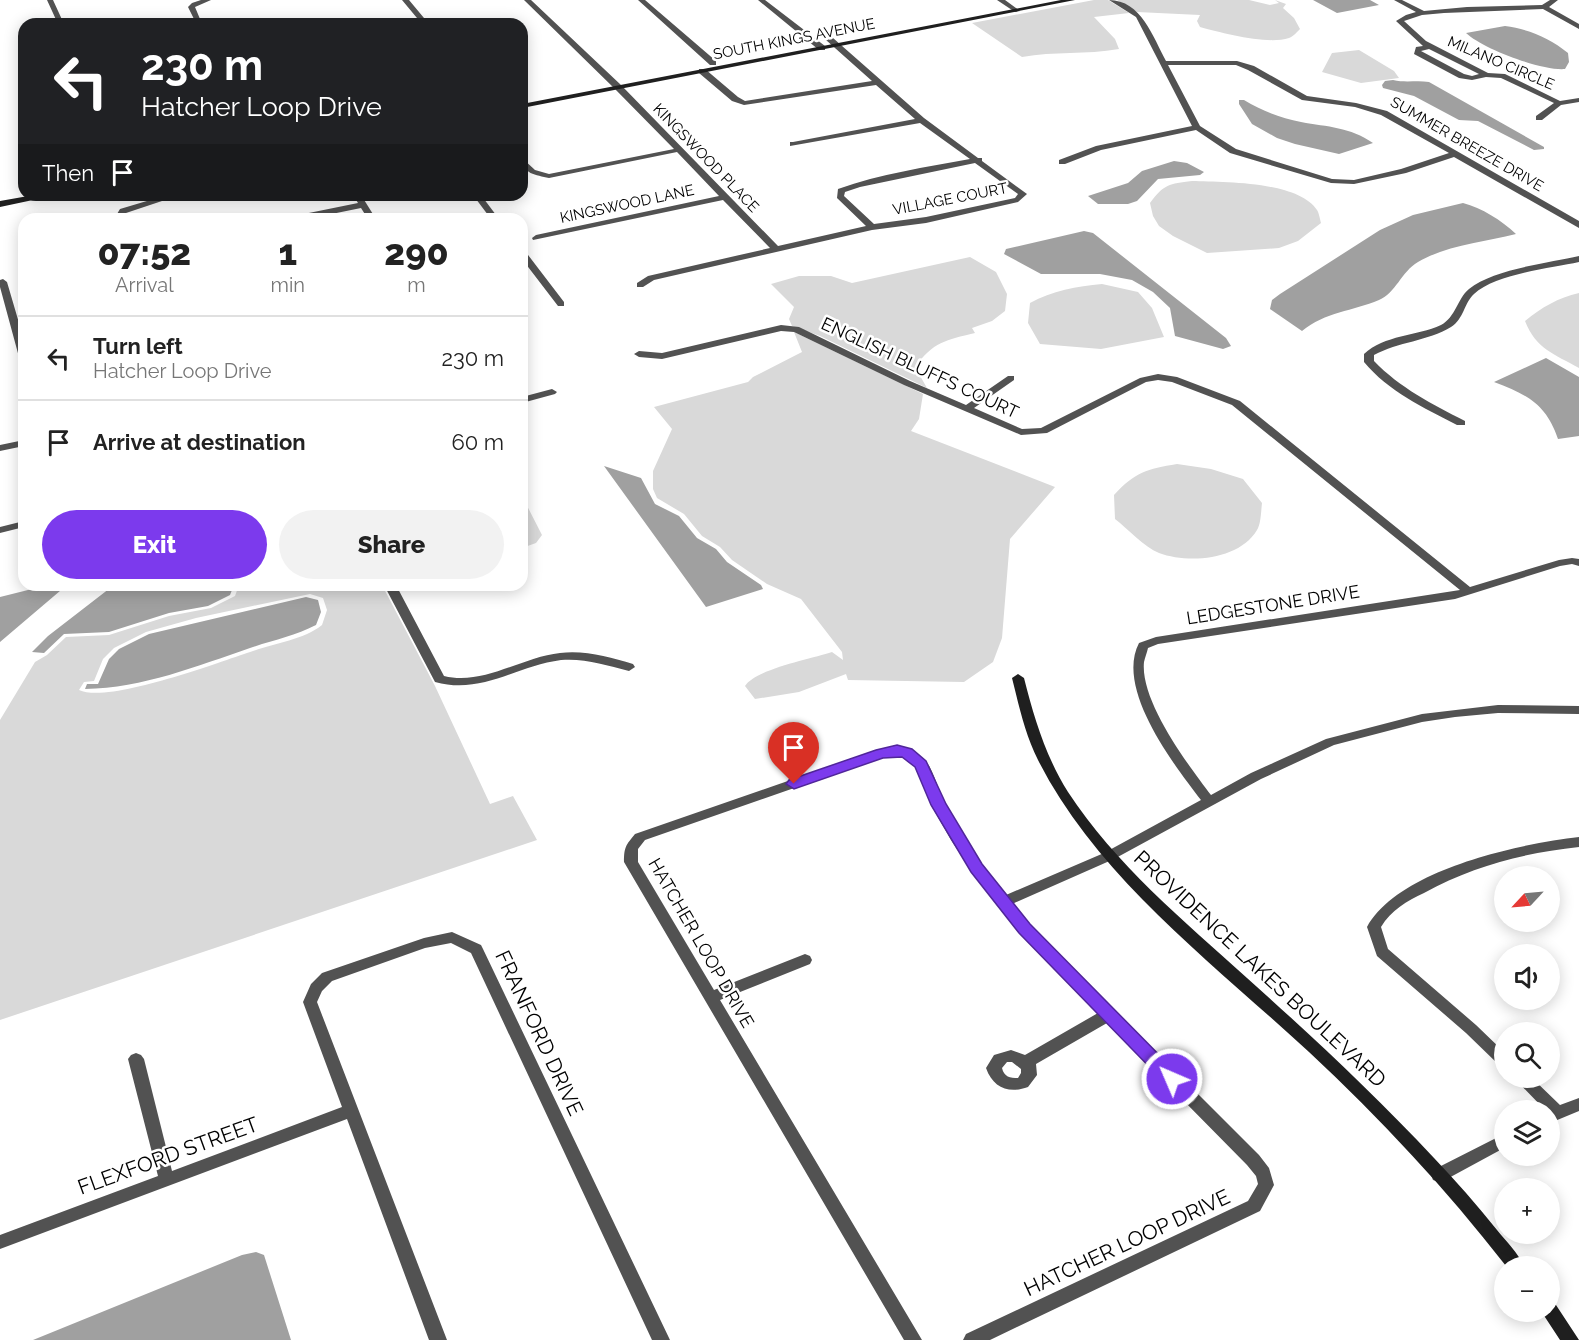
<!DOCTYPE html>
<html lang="en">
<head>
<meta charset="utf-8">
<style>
  :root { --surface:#fff; --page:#f2f2f2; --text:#222; --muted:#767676; --line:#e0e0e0; --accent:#7c3aed }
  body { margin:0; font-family:Raleway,sans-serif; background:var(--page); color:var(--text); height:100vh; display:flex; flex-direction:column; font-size:22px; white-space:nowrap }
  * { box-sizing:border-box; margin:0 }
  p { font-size:20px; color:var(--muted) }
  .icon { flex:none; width:33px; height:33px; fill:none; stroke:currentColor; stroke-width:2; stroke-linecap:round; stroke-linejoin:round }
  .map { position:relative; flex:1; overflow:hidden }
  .details { position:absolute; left:18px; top:213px; width:510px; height:378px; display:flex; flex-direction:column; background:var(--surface); border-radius:18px; box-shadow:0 3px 15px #0003 }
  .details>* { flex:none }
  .hud { position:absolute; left:18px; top:18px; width:510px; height:183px; border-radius:18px; box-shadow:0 3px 15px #0003; background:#202124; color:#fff; overflow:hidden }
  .needle { width:39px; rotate:244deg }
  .tools { position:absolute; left:1494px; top:866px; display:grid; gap:12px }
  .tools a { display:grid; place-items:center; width:66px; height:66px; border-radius:50%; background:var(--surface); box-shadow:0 3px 15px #0003; font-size:30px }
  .pin { position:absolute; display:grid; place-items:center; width:51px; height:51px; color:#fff; margin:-62px -26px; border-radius:50% 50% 50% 0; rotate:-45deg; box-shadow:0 0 6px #0007 }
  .pin .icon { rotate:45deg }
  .me { position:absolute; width:66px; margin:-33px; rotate:315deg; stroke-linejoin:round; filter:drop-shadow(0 0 4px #0008) }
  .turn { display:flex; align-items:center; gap:21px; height:126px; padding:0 24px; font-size:27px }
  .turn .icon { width:78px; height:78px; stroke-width:2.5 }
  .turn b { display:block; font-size:42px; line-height:51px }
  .then { display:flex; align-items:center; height:57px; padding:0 24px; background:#0003; gap:12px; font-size:22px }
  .eta { display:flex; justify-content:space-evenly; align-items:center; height:102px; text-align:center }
  .eta b { font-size:36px; font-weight:800; line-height:42px }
  .cta { display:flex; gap:12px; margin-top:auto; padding:12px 24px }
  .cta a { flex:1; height:69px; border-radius:36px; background:var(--accent); color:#fff; font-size:24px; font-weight:800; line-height:69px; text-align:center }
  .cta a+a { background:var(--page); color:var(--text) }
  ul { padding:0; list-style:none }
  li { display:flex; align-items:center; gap:18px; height:84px; padding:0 24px; border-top:2px solid var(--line) }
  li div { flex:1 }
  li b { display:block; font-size:22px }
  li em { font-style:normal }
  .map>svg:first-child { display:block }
  .green { fill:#d9d9d9; fill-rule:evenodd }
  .water { fill:#a0a0a0 }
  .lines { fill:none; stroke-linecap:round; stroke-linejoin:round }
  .street { fill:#525252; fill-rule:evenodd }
  .secondary { fill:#1f1f1f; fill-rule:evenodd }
  .route { fill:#7c3aed; stroke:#51269a; stroke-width:1.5 }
  .labels { text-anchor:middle; stroke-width:5; stroke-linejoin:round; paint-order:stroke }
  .far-street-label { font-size:15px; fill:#000; stroke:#fff }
  .street-label { font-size:18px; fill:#000; stroke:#fff }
  .near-street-label { font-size:21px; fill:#000; stroke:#fff }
</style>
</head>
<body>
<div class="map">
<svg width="1579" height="1340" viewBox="0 0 1579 1340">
  <rect width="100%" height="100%" fill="#fff"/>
  <path class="green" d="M1094 0H1108L1129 13 1094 17 1115 39 1119 49C1086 55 1054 51 1022 57L972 23Z
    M1117 0H1249L1270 5 1279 3 1275 0 1286 4 1283 8 1294 18 1300 29C1296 33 1294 36 1289 38 1267 45 1222 33 1200 27L1197 21 1200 15 1137 12Z
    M1359 50 1394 71 1399 78 1361 83 1322 72 1332 53Z
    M1192 181C1223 182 1298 181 1317 210 1319 213 1320 219 1321 223L1298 241 1279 248 1207 253 1173 236 1159 226 1153 216 1150 203C1164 184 1169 184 1192 181Z
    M970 257 996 272 1007 294 1005 311 992 321 972 328 975 333C946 340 933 342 915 367L927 388 820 336 792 326 789 319 794 307 771 284 799 276H831L852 283Z
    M1102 284 1138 292 1152 308 1164 337 1101 349 1040 344 1028 323 1030 303C1052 291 1077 286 1102 284Z
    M1579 293V368C1554 354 1536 349 1525 321 1542 307 1558 298 1579 293Z
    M794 332 923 394 919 419 911 431 1055 487 1010 539 1002 638 993 662 964 682 848 680 846 674 799 692 755 699 745 686C756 669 811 659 832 652L843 660 842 652 801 599 767 584 732 560 720 547 702 536 684 514 657 498 653 489V471L672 429 654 407 748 382 753 377 802 352Z
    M1177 464 1211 469 1243 479 1262 503C1261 511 1261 524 1257 530 1239 560 1189 564 1159 553 1144 547 1128 529 1115 519L1114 495C1135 472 1147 469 1177 464Z
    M522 496 542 535 536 543 522 548Z
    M239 585H382L435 686 490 804 513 796 537 840 0 1020V720L35 662 47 655 66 637 109 635 169 616 211 608 235 596ZM310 594 323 598 327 610 322 625C303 640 275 643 253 651 219 662 109 704 79 690L84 682 94 681 103 659 114 648 146 632 196 618Z"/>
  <path class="water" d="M1313 0H1370L1379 5 1337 13Z
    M1505 26C1528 29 1550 38 1568 53L1569 62 1565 69C1542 71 1483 49 1466 33Z
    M1393 80C1406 83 1417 80 1429 82L1544 147V149L1534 150 1478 121 1459 120 1414 96 1383 88 1382 85 1385 81Z
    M1244 100C1262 111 1281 118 1301 122 1328 127 1350 127 1373 143L1339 154 1295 144 1277 138 1252 124 1239 104V100Z
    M1174 161 1187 163 1204 172 1200 175 1158 179 1137 201 1128 204H1098L1088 196 1128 183 1142 171Z
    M1463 203C1482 208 1501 220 1516 234 1484 242 1447 245 1418 262 1401 272 1396 293 1379 300 1353 311 1325 312 1302 331L1270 309 1272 300 1280 294 1380 230 1413 215Z
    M1084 231 1093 233 1226 338 1231 346 1223 349 1175 336 1170 308 1153 292 1132 280 1100 274H1041L1004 254 1006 249Z
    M1546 358 1579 377V436L1558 439C1546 404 1528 395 1494 382Z
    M604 466 641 478 655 504 679 516 697 538 716 549 727 562 761 585 763 589 706 607Z
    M48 585H67L0 642V597Z
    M114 585H234L230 595 208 606 169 613 109 632 64 634 44 653 32 652 48 636Z
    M306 597 318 600 321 612 316 625C295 636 273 640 250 648 197 666 143 688 85 689L87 684H98L109 659 119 649 149 634Z
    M256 1252 264 1255 291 1340H33L242 1255Z"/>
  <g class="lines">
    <path class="street" d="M47 0H53L64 24H58Z
      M201 0H211L195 7 200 19 197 21 194 19 188 7 192 3Z
      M402 0H409L429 24H422Z
      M524 0H531L621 85 778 246 866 226 837 198 838 189C880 174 926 167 970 159L920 123 790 146V142H793L915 119 876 85 744 105 732 101 699 73V69H705L738 97 745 101 872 81 826 40 833 38 924 118 978 158H982V161L1027 194 1018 202 926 223 872 230 654 280 643 287H637V283L648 276 770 248 723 200 533 240 532 238 536 235 719 196 677 152 549 178C536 175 522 174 522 158L535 170 549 174 674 149 615 89ZM975 163 1018 194 1015 198 926 217 874 224 844 196 845 192 860 187Z
      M638 0H645L716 61V65H710Z
      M758 0H765L825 46V50H819Z
      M997 0H1005L1020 11 1015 12Z
      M1109 0C1141 0 1153 37 1166 61H1237L1254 66 1307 96 1356 103 1387 111 1579 221V228L1454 157 1406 173 1354 184 1331 183 1230 153 1196 130 1101 150 1065 164H1059V160L1096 146 1192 126 1136 17ZM1168 65H1236L1248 70 1302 100 1355 107 1381 115 1449 153 1401 169 1354 180 1332 179 1236 149 1200 126Z
      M1394 0H1402L1424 11 1467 7 1542 5 1550 0H1558L1549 7 1579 24V29L1543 9 1444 13 1422 15 1404 21 1426 41 1488 73 1505 74 1560 101 1579 98V102L1561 105 1542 120H1536V116L1554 103 1501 78 1486 77 1472 80 1459 78 1414 54 1416 47 1423 46 1396 21 1406 15 1416 12ZM1429 49 1479 74 1472 76 1464 74 1421 51Z
      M167 195H180L126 213 122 219H114L120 209Z
      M353 195H361L376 219H368L361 208 307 219H290L294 216 358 203Z
      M473 195H481L499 219H491Z
      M522 250 525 251 564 302V306H558L522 259Z
      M1579 256V262C1551 268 1495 274 1474 294 1464 303 1464 319 1451 327 1428 341 1398 342 1374 355V361C1400 388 1432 404 1465 421V425H1457C1424 408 1388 391 1364 362V354C1384 335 1417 336 1441 325 1456 317 1457 299 1469 289 1493 269 1549 263 1579 256Z
      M3 279 7 282 24 340V360L19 357 0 287V280Z
      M781 325 799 327 910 381 966 405 1008 376H1014V380L974 408 1022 429 1041 428 1140 378 1158 374 1177 377 1240 401 1470 587 1559 560 1572 558 1579 559V566L1572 564 1560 566 1455 599 1158 644 1148 648C1147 653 1145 657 1144 662 1140 701 1188 765 1211 795L1251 773 1326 739 1422 714 1498 705 1579 706V714L1498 713 1455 717 1422 722 1334 745 1261 779 1114 859 1012 904 1029 925 1259 1155 1269 1168 1274 1185 1260 1211 990 1340H963L966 1334 1248 1201 1258 1184 1256 1176 1247 1165 1107 1023 1036 1064 1037 1075 1028 1087C1009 1094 993 1088 986 1068L994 1055 1011 1050 1025 1055 1098 1013 1019 933 972 872 951 840 931 805 916 766 903 756 897 754 883 757 645 840 638 849V862L714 990 805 954 810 956 812 960 810 964 720 1000 922 1340H904L624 862C624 847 626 845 635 834L877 750C895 745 909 746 924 759 934 769 939 793 945 806 961 838 984 867 1006 895L1104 853 1201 800C1174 765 1115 689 1139 643L1156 637 1460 590 1232 405 1172 382 1158 380 1146 382 1047 433 1021 435 904 385 794 332 781 331 662 359 639 357 634 354 639 351 662 353ZM1007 1062H1012L1021 1069V1073L1018 1078C1010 1078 1004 1077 1002 1068Z
      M552 389 557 392 555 394 522 403V397Z
      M24 440V446L0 451V445Z
      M24 521V527L0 533V527Z
      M384 585H396L444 676C483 686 522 657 560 653 585 650 610 657 633 664L635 667 629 671C606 665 584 658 561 660 516 666 482 695 435 682Z
      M1579 837V847C1524 853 1473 866 1424 893 1407 901 1391 910 1381 927L1388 949 1476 1025 1504 1052V1067L1499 1065 1466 1033 1377 956 1367 927C1398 870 1518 844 1579 837Z
      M452 932 481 945 483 949 670 1340H652L471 953 451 943 425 948 332 981 322 991 317 1002 447 1340H429L347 1119 0 1249V1235L158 1176 128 1059 131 1055 136 1053 141 1055 144 1059 172 1171 342 1107 303 1002 311 984 322 973 424 938Z
      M1513 1077H1531L1560 1105 1579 1098V1111L1550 1123V1110H1545Z
      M1504 1134V1148L1445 1180 1439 1182 1433 1180 1431 1175 1433 1170Z"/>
    <path class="secondary" d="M1061 0H1075L522 108V104Z
      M34 195H51L47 197 0 207V201Z
      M1018 674 1024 678C1034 718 1046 757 1068 792 1115 864 1184 921 1247 978 1312 1036 1375 1095 1434 1158 1456 1181 1477 1205 1497 1230 1506 1241 1518 1253 1524 1266H1506C1446 1189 1380 1118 1309 1052 1214 964 1097 877 1038 760 1025 734 1019 706 1012 678Z
      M1550 1303 1556 1305 1579 1340H1560L1541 1311H1550Z"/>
  </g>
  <path class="route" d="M897 745 912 749 926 761 946 804 982 864 1030 924 1178 1074 1181 1079 1178 1084 1172 1087 1166 1084 1019 933 971 872 931 805 915 767 902 757 883 758 794 789 786 784 789 780 876 750Z"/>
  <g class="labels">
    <g class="far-street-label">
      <text transform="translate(794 39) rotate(-11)" y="5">SOUTH KINGS AVENUE</text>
      <text transform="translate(1501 63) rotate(23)" y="5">MILANO CIRCLE</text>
      <text transform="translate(1467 144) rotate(30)" y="5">SUMMER BREEZE DRIVE</text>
      <text transform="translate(706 158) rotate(46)" y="5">KINGSWOOD PLACE</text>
      <text transform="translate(950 199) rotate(-11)" y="5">VILLAGE COURT</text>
      <text transform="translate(627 204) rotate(-12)" y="5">KINGSWOOD LANE</text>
    </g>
    <g class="street-label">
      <text transform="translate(920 368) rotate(25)" y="6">ENGLISH BLUFFS COURT</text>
      <text transform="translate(1273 605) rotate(-9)" y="6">LEDGESTONE DRIVE</text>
      <text transform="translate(701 943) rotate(60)" y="6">HATCHER LOOP DRIVE</text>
    </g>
    <g class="near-street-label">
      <text transform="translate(1260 969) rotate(43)" y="7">PROVIDENCE LAKES BOULEVARD</text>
      <text transform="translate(539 1033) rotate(65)" y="7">FRANFORD DRIVE</text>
      <text transform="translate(168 1156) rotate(-20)" y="7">FLEXFORD STREET</text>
      <text transform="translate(1127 1243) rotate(-25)" y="7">HATCHER LOOP DRIVE</text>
    </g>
  </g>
</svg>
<div class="tools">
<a><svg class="needle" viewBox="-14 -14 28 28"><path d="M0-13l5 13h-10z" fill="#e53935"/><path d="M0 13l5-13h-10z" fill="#767676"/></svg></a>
<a><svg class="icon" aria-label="sound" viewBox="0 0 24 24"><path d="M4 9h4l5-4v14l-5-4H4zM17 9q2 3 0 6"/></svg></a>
<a><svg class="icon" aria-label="search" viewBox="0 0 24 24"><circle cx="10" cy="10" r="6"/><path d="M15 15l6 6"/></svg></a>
<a><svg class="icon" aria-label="layers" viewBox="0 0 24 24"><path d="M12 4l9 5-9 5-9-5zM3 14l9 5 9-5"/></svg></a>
<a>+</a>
<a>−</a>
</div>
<div class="pin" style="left:794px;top:784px;background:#d93025"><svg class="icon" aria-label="arrive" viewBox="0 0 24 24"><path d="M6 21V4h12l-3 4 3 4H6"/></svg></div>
<svg class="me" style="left:1172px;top:1079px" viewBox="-20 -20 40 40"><circle r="17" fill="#7c3aed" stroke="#fff" stroke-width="3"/><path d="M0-11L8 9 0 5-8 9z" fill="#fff"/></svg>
<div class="hud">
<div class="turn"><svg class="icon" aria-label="left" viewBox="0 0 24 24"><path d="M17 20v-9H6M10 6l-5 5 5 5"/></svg><div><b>230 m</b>Hatcher Loop Drive</div></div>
<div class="then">Then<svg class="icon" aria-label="arrive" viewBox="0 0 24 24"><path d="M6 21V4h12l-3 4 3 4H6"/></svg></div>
</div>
<section class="details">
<div class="eta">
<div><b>07:52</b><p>Arrival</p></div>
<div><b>1</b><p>min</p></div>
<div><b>290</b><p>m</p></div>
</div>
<ul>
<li><svg class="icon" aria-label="left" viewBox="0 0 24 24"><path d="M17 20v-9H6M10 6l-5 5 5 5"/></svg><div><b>Turn left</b><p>Hatcher Loop Drive</p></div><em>230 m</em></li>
<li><svg class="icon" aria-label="arrive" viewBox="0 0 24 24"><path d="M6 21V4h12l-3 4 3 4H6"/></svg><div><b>Arrive at destination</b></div><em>60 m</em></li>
</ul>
<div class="cta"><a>Exit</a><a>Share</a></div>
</section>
</div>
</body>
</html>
